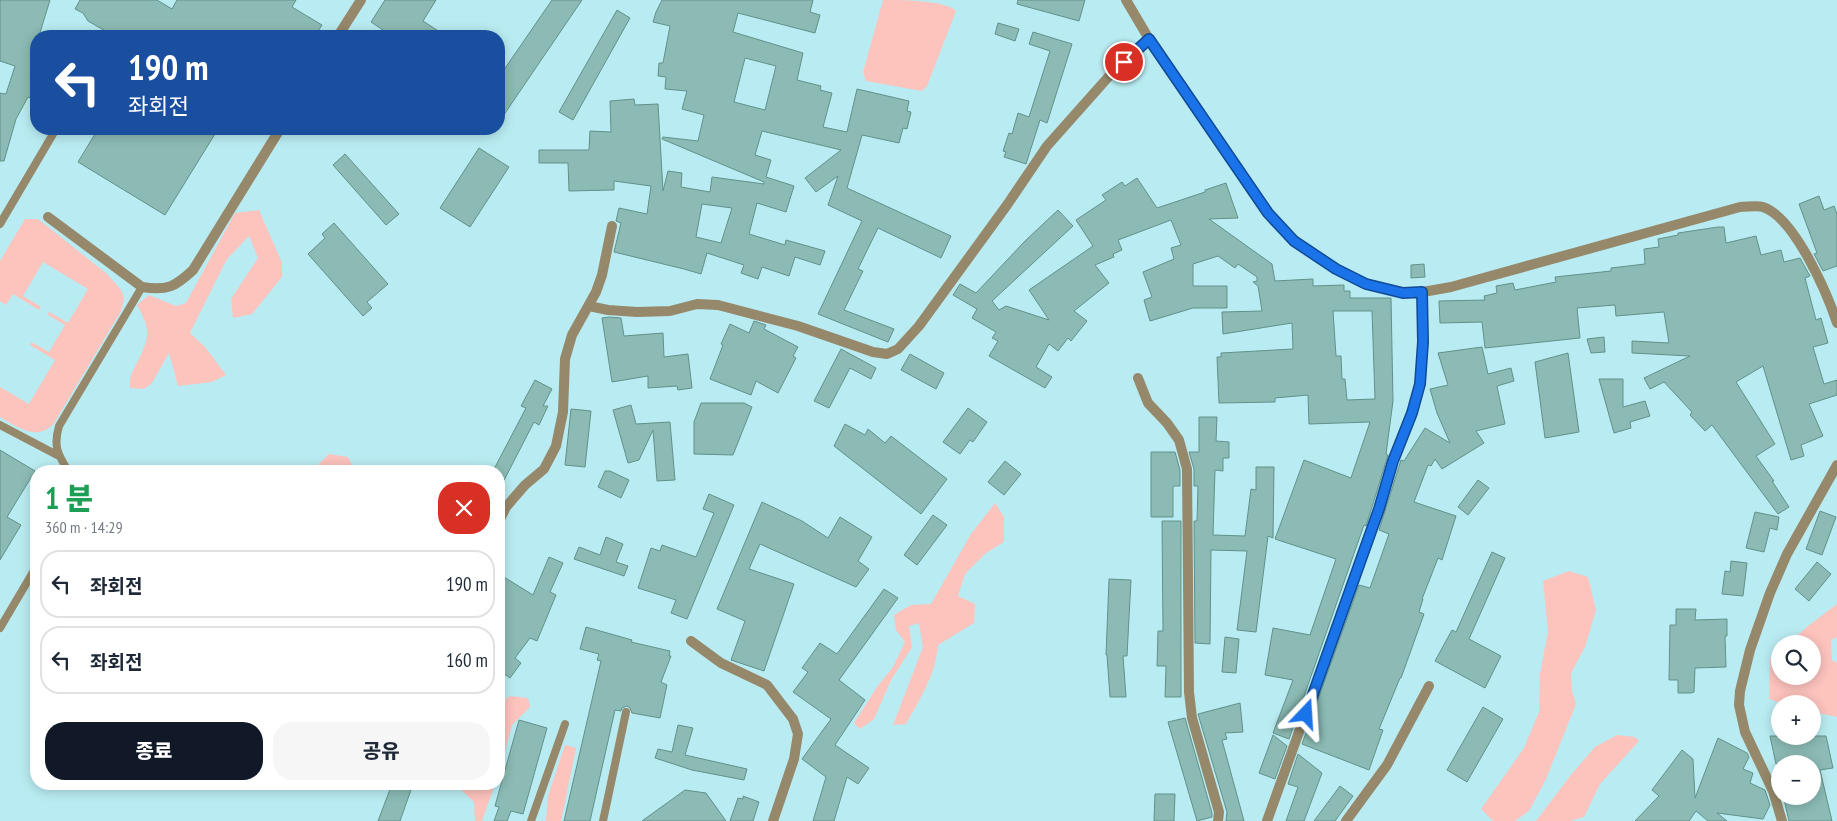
<!DOCTYPE html>
<html lang="ko">
<head>
<meta charset="utf-8">
<style>
  :root { --surface:#fff; --page:#f6f6f7; --text:#1f2937; --muted:#747a83; --line:#e0e1e3; --accent:#111827 }
  body { margin:0; font-family:"PT Sans Narrow","Noto Sans KR",sans-serif; background:var(--page); color:var(--text); height:100vh; display:flex; flex-direction:column; font-size:19px; white-space:nowrap }
  * { box-sizing:border-box; margin:0 }
  p { font-size:16px; color:var(--muted) }
  .icon { flex:none; width:28px; height:28px; fill:none; stroke:currentColor; stroke-width:2; stroke-linecap:round; stroke-linejoin:round }
  .map { position:relative; flex:1; overflow:hidden }
  .sheet { position:absolute; left:30px; top:465px; width:475px; height:325px; display:flex; flex-direction:column; background:var(--surface); border-radius:20px; box-shadow:0 2px 12px #0003 }
  .sheet>* { flex:none }
  .guide { position:absolute; left:30px; top:30px; width:475px; height:105px; border-radius:20px; box-shadow:0 2px 12px #0003; background:#1a4fa0; color:#fff; overflow:hidden }
  .tools { position:absolute; left:1771px; top:635px; display:grid; gap:10px }
  .tools a { display:grid; place-items:center; width:50px; height:50px; border-radius:50%; background:var(--surface); box-shadow:0 2px 12px #0003; font-size:25px }
  .pin { position:absolute; display:grid; place-items:center; width:42px; height:42px; color:#fff; margin:-21px; border:2px solid #fff; border-radius:50%; box-shadow:0 1px 5px #0007 }
  .me { position:absolute; width:55px; margin:-28px; rotate:20deg; stroke-linejoin:round; filter:drop-shadow(0 0 4px #0008) }
  .turn { display:flex; align-items:center; gap:18px; height:105px; padding:0 15px; font-size:22px }
  .turn .icon { width:65px; height:65px; stroke-width:2.5 }
  .turn b { display:block; font-size:35px; line-height:42px }
  .round { display:grid; place-items:center; flex:none; width:52px; height:52px; border-radius:20px; background:var(--page) }
  .head { display:flex; align-items:center; justify-content:space-between; height:85px; padding:0 15px }
  h1 { font-size:30px; font-weight:800; line-height:38px; color:#1e9e55 }
  .cta { display:flex; gap:10px; margin-top:auto; padding:10px 15px }
  .cta a { flex:1; height:58px; border-radius:20px; background:var(--accent); color:#fff; font-size:20px; font-weight:800; line-height:58px; text-align:center }
  .cta a+a { background:var(--page); color:var(--text) }
  ul { padding:0; list-style:none }
  li { display:flex; align-items:center; gap:15px; height:68px; margin:0 10px 8px; padding:0 5px; border:2px solid var(--line); border-radius:20px }
  li div { flex:1 }
  li b { display:block; font-size:19px }
  li em { font-style:normal }
  .map>svg:first-child { display:block }
  .green { fill:#fdc3bd }
  .building { fill:#8bbbb4; stroke:#62918a; fill-rule:evenodd }
  .lines { fill:none; stroke-linecap:round; stroke-linejoin:round }
  .service { stroke:#96886a; stroke-width:8 }
  .minor { stroke:#96886a; stroke-width:10 }
  .tertiary { stroke:#96886a; stroke-width:10 }
  .route-casing { stroke:#114b97; stroke-width:12 }
  .route { stroke:#1a73e8; stroke-width:9 }
</style>
</head>
<body>
<div class="map">
<svg width="1837" height="821" viewBox="0 0 1837 821">
  <rect width="100%" height="100%" fill="#b9ecf2"/>
  <path class="green" d="M883 0C902 0 945 0 956 11L927 86 922 91 866 81 863 72Z
    M259 210 282 263V277L252 314 233 318 231 299 258 258 249 236 227 259 190 333 205 347 226 375 212 382 178 386 169 353 152 383 144 389 130 388C129 378 131 374 136 365 149 339 152 331 137 305L149 295 176 306 186 303 235 213Z
    M25 219H38L107 274 121 290 124 298 121 311 54 423C38 442 17 427 0 417V387L29 404 55 360 30 345 31 342 49 352 65 325 48 315 49 312 68 323 88 289 43 262 23 296 41 307 39 310 13 294 6 305 0 301V261Z
    M329 454 348 457 353 468 352 471H312Z
    M995 503 1004 517V542L986 553 965 574 958 596 975 604 974 623 938 645C936 674 920 699 906 724L893 725 923 647 919 623 909 626 912 647 891 680 874 719 860 729 854 723 877 687 893 667 905 642 896 630 894 615 911 605 931 604 971 534Z
    M1569 571 1588 577 1596 610 1585 647 1571 673 1572 691 1576 704 1546 779 1529 811 1515 821H1493L1481 809 1524 748 1539 712 1540 674 1548 631 1543 581Z
    M1837 604V637L1831 640 1832 660 1837 663V717L1813 712 1812 704H1785L1769 699 1770 659 1780 651V676H1812V644H1788L1808 626Z
    M510 696 528 698 530 707 512 725 499 772V704Z
    M1617 735 1635 737 1639 741 1600 784 1584 817 1570 821H1536L1570 776 1595 747Z
    M565 745 576 748 561 821H546L548 796Z
    M455 784H495L482 821H475L474 802Z"/>
  <path class="building" d="M0 0H50L39 36H36V56L30 77 36 79V100L28 97 16 119 4 161H0V93L6 94 15 66 0 61Z
    M80 0H157L172 9 177 0H296L292 7 322 25 315 36H114L88 21 83 13 75 9Z
    M385 0H436L423 21 446 36H392L371 22Z
    M552 0H582L499 122V77Z
    M662 0H813L810 12 820 15 815 33 738 13 733 32 803 53 797 80 821 86 820 90 832 93 823 127 847 132 857 89 909 101 907 111 911 112 907 129 903 128 899 143 862 135 847 188 951 236 941 258 878 228 858 269 863 271 844 310 894 329 888 342 818 314 862 221 828 205 838 176 816 192 805 178 841 150 762 131 755 155 771 160 766 177 794 186 786 212 757 203 749 234 785 245 786 240 825 251 820 265 795 257 789 276 762 267 758 279 741 273 744 265 707 253 701 274 684 269 614 252 621 223 616 221 619 208 647 214 651 186 614 181V190L569 191 568 163H539V150H589L590 131 611 132 610 101 634 99 635 105 658 104 663 191 668 171 682 173 681 187 710 192 712 177 764 184V182L662 139 663 137 698 141 704 115 682 109 687 91 665 89 666 77 658 76 659 63H663L670 26 653 22 656 12ZM745 58 776 66 765 110 734 102ZM702 204 732 208 721 243 696 237Z
    M1018 0H1085L1079 21 1017 4Z
    M617 10 630 18 573 120 559 112Z
    M998 23 1019 29 1015 41 995 34Z
    M1033 32 1072 44 1047 123 1040 120 1026 164 1004 157 1006 152 1003 151 1009 133 1012 134 1018 113 1029 117 1050 51 1029 44Z
    M98 129H218L165 215 78 162Z
    M479 148 509 167 470 227 440 208Z
    M345 154 399 214 386 225 333 165Z
    M1137 178 1157 208 1205 192V190L1226 183 1238 218 1209 219 1272 264 1275 281 1313 279V286L1344 285V291H1350V298H1391L1393 401 1386 454 1388 455 1372 507 1366 526 1364 525 1289 739 1273 733 1293 680 1265 675 1273 628 1310 635 1336 559 1275 539 1304 460 1351 478 1370 422 1309 424 1308 395 1275 398V402L1219 403 1217 357H1221V353L1293 349 1292 323 1223 334 1222 312 1262 311 1258 286 1253 282 1257 281V277L1238 264 1235 268 1218 256 1193 264V286H1227V308H1193L1150 321 1144 300 1152 297 1143 272 1174 259 1171 248 1181 245 1171 220 1118 240 1122 250 1113 254 1114 257 1095 265 1109 283 1074 311 1087 321 1071 341 1068 338 1058 351 1049 344 1036 367 1052 377 1045 388 989 356 998 341 992 338 996 332 972 318 977 309 953 295 960 284 976 293 1025 241 1058 210 1073 226 992 301 999 310 1006 306 1049 320 1029 290 1093 246 1076 220 1106 200 1102 195 1122 182 1125 186ZM1333 311H1372L1375 399 1347 400 1345 379H1342L1341 356H1336Z
    M1819 196 1824 210 1834 206 1837 214V266L1823 271 1814 254 1817 253 1799 204Z
    M334 223 388 284 367 302 372 308 363 316 308 254 325 238 322 234Z
    M1718 227H1724L1726 243 1756 236 1761 255 1781 250 1784 262 1800 258 1810 276 1805 278 1816 320 1821 318 1828 343 1813 347 1824 384 1837 380V395L1809 404 1823 436 1801 445 1804 456 1791 460 1763 366 1736 382 1775 444 1756 456 1774 481H1772L1789 507 1778 514 1712 425 1705 431 1690 415 1692 412 1664 382 1650 389 1644 378 1690 356 1632 353V341L1669 343 1664 312 1616 316 1615 305 1577 308 1580 338 1485 348 1482 322 1440 323 1439 301 1485 300 1484 296 1497 293 1496 286 1513 283 1515 290 1556 282 1555 277 1611 271V268L1645 264 1644 249 1659 247 1658 239 1678 235V233Z
    M1424 264 1425 277 1411 278V265Z
    M609 317 621 318 624 336 663 333 664 357 688 354 692 388 678 390 677 386 648 388V376L612 382 602 318Z
    M754 321 766 325 764 329 798 347 793 356 796 358 778 393 756 381 751 395 710 379 723 345 721 344 730 324 749 333Z
    M1604 337 1605 352 1591 353 1587 339Z
    M1482 347 1488 374 1511 368 1514 381 1497 386 1505 424 1476 431 1484 443 1442 469 1435 459 1431 466 1428 465 1414 502 1456 516 1442 560 1438 558 1422 599H1423L1419 612 1424 614 1401 678H1400L1379 729 1383 730 1369 770 1302 744 1359 585 1370 588 1389 534 1379 530 1401 460 1404 461 1425 428 1450 443 1437 413 1430 389 1448 385 1438 353Z
    M841 349 876 368 871 379 850 368 829 408 814 401Z
    M1568 353 1579 432 1545 438 1535 362Z
    M910 354 944 373 936 389 901 370Z
    M1599 379H1623V407L1645 401 1650 416 1630 422 1631 428 1614 433Z
    M535 380 552 389 543 406H548L539 425 534 422 499 490V471H493L526 408 521 406Z
    M701 403H744L752 407 733 455 694 454V422Z
    M631 405 636 424 670 422 675 480 657 481 653 430 639 460 628 463 613 410Z
    M968 408 987 422 973 442 970 440 960 454 943 442Z
    M571 409 591 411 585 467 565 465Z
    M1199 417H1217L1216 441 1229 442V458H1223V471L1215 470 1213 535 1245 536 1251 489 1256 490V467H1274L1273 538 1268 536 1256 632 1237 630 1247 551 1211 550 1210 644 1195 643 1194 521H1197L1198 486H1194V469L1189 452H1199Z
    M845 424 865 435 868 429 885 443 891 436 947 479 921 514 834 446Z
    M0 450 35 471 7 517 21 525 0 560Z
    M1151 452H1175L1180 470V486H1173V517H1151Z
    M1005 461 1021 474 1004 495 988 482Z
    M605 471H610L629 480 621 498 598 487Z
    M1478 480 1489 488 1468 515 1458 507Z
    M709 494 734 505 687 619 671 613 676 600 638 588 651 548 660 551 662 545 696 557 714 513 703 509Z
    M762 502 802 521 828 538 840 517 872 537 858 561 869 569 856 587 760 544 749 569 794 584 764 671 731 660 745 621 717 609Z
    M1820 511 1836 517 1822 555 1806 549Z
    M1755 512 1779 517 1777 530 1770 528 1764 552 1746 548Z
    M933 515 947 525 917 565 904 555Z
    M1162 521H1181V697H1165L1166 666H1157L1158 631H1163Z
    M606 537 623 544 616 562 628 566 624 576 574 559 579 547 600 555Z
    M1492 552 1505 558 1469 639 1501 656 1485 688 1435 661 1452 630 1456 632Z
    M549 557 563 563 550 592 556 595 537 641 530 638 515 658 521 663 510 678 499 670V574L533 595Z
    M1731 561 1747 563 1743 596 1722 594 1725 571 1730 572Z
    M1817 562 1831 574 1809 601 1795 589Z
    M1109 579 1131 580 1127 656H1123L1126 697H1110L1107 655H1106Z
    M884 589 898 598 839 680 865 700 835 745 869 768 858 784 847 777 834 821H813L826 777 802 759 831 719 793 692 808 672 802 668 820 643 837 654Z
    M1676 609H1696L1695 620 1727 619V636H1725L1726 667 1695 668 1694 692 1691 693H1678V680H1669L1670 625H1676Z
    M586 627 632 640 631 642 670 651 669 656H671L661 682 667 685 660 718 632 713 630 708 627 706 622 708 621 711 615 710 590 821H564L601 661 597 660 599 654 580 649Z
    M1225 637 1239 639 1236 673 1222 672Z
    M1240 703 1243 732 1225 733 1227 739 1222 740 1244 821H1226L1227 812 1198 714Z
    M1483 707 1503 719 1467 782 1447 770Z
    M1185 718 1212 813V817L1197 821 1168 722Z
    M519 720 547 728 523 814 511 811 507 821H494L499 807 495 806Z
    M678 725 693 728 685 755 747 769 744 780 692 770 655 758 658 749 672 752Z
    M1273 735 1287 746 1275 779 1259 773Z
    M1770 736H1826L1833 768 1820 770 1832 821H1789L1784 799 1797 796H1812V764H1776Z
    M1718 738 1747 753 1749 757 1743 769 1753 773 1750 783 1765 790 1770 805 1763 819 1717 813 1727 821H1708L1696 811 1689 821H1635L1659 796 1652 790 1682 750 1693 759 1695 798Z
    M1298 754 1322 773 1304 821H1286L1298 787 1288 784Z
    M392 784H402L412 787 400 821H378Z
    M1340 786 1353 796 1335 821H1314Z
    M685 790 706 793 726 821H642Z
    M1155 794H1175L1174 821H1154Z
    M743 796 759 802 753 821H730L738 798 743 799Z"/>
  <g class="lines">
    <path class="service" d="M0 224 56 129
      M0 425 59 456
      M68 471C58 454 53 447 59 426L142 287
      M0 628 36 567
      M531 821 565 724
      M603 821 626 712"/>
    <path class="minor" d="M338 36 361 0
      M48 217 142 287C167 291 175 287 193 270L280 129
      M589 306 608 310 637 312 670 311 697 304 718 305 798 326 873 352 887 354 898 349 919 326 1007 205 1047 146 1111 74 1149 39
      M1138 378 1148 403 1167 423 1179 440 1187 469 1189 692 1192 718 1219 812 1218 821
      M499 521 506 507 525 485 544 469 556 446 563 412 565 359 572 335 596 292 602 275 612 226
      M691 641 721 663 767 685 793 719 798 734 794 759 773 821
      M1267 821 1379 509 1393 461 1412 413 1420 384 1423 342 1422 292
      M1346 821 1387 765 1429 686"/>
    <path class="tertiary" d="M1126 0 1149 39 1268 213 1294 241 1336 269 1366 284 1403 293H1417L1451 287 1740 207C1747 207 1757 205 1763 207 1795 218 1827 293 1837 323
      M1782 821 1773 791 1745 732 1739 705 1740 691 1750 650 1770 593 1787 554 1837 465"/>
  </g>
  <g class="lines">
    <defs>
      <path id="route" d="M1124 62 1149 39 1268 213 1294 241 1336 269 1366 284 1403 293 1422 292 1423 342 1420 384 1412 413 1393 461 1379 509 1306 714"/>
    </defs>
    <use href="#route" class="route-casing"/>
    <use href="#route" class="route"/>
  </g>
</svg>
<div class="tools">
<a><svg class="icon" aria-label="search" viewBox="0 0 24 24"><circle cx="10" cy="10" r="6"/><path d="M15 15l6 6"/></svg></a>
<a>+</a>
<a>−</a>
</div>
<div class="pin" style="left:1124px;top:62px;background:#d93025"><svg class="icon" aria-label="arrive" viewBox="0 0 24 24"><path d="M6 21V4h12l-3 4 3 4H6"/></svg></div>
<svg class="me" style="left:1306px;top:714px" viewBox="-20 -20 40 40"><path d="M0-17L14 15 0 8-14 15z" fill="#1a73e8" stroke="#fff" stroke-width="4"/></svg>
<div class="guide">
<div class="turn"><svg class="icon" aria-label="left" viewBox="0 0 24 24"><path d="M17 20v-9H6M10 6l-5 5 5 5"/></svg><div><b>190 m</b>좌회전</div></div>
</div>
<section class="sheet">
<div class="head"><div><h1>1 분</h1><p>360 m · 14:29</p></div><a class="round" style="background:#d93025;color:#fff"><svg class="icon" aria-label="close" viewBox="0 0 24 24"><path d="M6 6l12 12M18 6L6 18"/></svg></a></div>
<ul>
<li><svg class="icon" aria-label="left" viewBox="0 0 24 24"><path d="M17 20v-9H6M10 6l-5 5 5 5"/></svg><div><b>좌회전</b></div><em>190 m</em></li>
<li><svg class="icon" aria-label="left" viewBox="0 0 24 24"><path d="M17 20v-9H6M10 6l-5 5 5 5"/></svg><div><b>좌회전</b></div><em>160 m</em></li>
</ul>
<div class="cta"><a>종료</a><a>공유</a></div>
</section>
</div>
</body>
</html>
